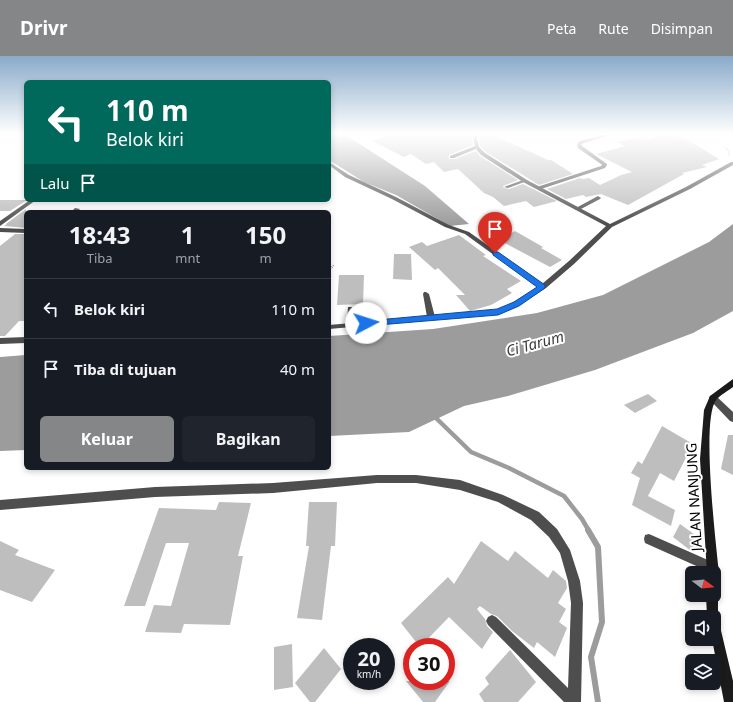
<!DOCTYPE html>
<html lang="id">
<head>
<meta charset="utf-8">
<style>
  :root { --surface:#171b24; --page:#20242c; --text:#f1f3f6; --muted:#9ea1a6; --line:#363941; --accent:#858687 }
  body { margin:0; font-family:"Noto Sans",sans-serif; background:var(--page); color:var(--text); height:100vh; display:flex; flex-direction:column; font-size:15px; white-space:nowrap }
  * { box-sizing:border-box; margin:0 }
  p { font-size:13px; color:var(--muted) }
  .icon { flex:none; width:22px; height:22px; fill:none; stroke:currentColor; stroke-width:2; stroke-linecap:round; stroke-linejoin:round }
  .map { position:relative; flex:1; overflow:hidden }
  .side { position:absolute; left:24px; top:154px; width:307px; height:260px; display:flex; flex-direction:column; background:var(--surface); border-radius:6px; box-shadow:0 2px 6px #0003 }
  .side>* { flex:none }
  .hud { position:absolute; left:24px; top:24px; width:307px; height:122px; border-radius:6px; box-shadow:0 2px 6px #0003; background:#00695c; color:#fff; overflow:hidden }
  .needle { width:26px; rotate:106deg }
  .buttons { position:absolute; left:685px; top:510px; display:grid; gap:8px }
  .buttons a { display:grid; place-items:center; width:36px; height:36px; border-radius:6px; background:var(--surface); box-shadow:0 2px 6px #0003; font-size:20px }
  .speed { position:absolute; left:343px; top:582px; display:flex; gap:8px; font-size:20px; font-weight:700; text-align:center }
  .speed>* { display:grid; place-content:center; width:52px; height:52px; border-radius:50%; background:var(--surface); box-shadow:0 2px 6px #0003; line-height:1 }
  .speed small { font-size:10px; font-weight:400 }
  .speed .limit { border:6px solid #d22; background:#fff; color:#111 }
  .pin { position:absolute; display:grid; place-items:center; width:34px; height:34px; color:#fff; margin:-41px -17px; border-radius:50% 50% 50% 0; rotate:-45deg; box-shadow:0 0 4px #0007 }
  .pin .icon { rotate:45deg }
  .me { position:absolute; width:44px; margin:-22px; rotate:85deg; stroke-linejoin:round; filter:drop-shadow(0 0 3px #0008) }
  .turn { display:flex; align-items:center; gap:14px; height:84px; padding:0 16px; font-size:18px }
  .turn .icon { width:52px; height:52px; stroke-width:2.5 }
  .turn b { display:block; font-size:28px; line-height:34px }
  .then { display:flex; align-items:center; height:38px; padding:0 16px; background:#0003; gap:8px; font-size:15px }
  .eta { display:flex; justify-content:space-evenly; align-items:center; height:68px; text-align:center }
  .eta b { font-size:24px; font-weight:700; line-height:28px }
  .cta { display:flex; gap:8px; margin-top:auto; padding:8px 16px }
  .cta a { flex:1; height:46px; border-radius:6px; background:var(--accent); color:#fff; font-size:16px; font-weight:700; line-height:46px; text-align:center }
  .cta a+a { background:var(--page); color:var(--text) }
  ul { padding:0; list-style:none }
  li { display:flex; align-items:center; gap:12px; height:60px; padding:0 16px; border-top:1px solid var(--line) }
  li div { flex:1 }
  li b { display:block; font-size:15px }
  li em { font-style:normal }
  header { display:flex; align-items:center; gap:24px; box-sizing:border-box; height:56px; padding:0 20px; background:var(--accent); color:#fff }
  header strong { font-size:19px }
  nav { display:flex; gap:22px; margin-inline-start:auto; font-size:14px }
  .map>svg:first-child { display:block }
  .water { fill:#9c9c9c }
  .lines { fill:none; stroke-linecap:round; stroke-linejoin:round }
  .stream-far1 { stroke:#9c9c9c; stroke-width:4.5 }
  .stream { stroke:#9c9c9c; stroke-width:6 }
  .building { fill:#bebebe }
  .path-far1 { stroke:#707070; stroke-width:1.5; stroke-dasharray:0.5 1; stroke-linecap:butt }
  .path { stroke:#707070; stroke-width:2; stroke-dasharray:0.5 1.5; stroke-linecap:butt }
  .service { fill:#4e4e4e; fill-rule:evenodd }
  .minor { fill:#4e4e4e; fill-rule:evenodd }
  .secondary { fill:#1b1b1b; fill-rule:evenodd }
  .route { fill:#1a73e8; stroke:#114b97 }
  .labels { text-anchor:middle; stroke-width:4; stroke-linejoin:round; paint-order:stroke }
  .street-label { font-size:14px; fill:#000; stroke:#fff }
  .water-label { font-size:15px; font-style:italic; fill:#3d3d3d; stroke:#fff }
</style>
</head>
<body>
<header>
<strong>Drivr</strong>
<nav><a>Peta</a><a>Rute</a><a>Disimpan</a></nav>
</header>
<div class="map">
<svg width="733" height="646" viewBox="0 0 733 646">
  <rect width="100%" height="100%" fill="#fff"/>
  <path class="water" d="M329 78H344L425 130 469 168 450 170 396 139 364 126 329 104Z
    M733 168V255L693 277 595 314 508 340 464 350 409 376 329 380V280L433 273 537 257 603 239 709 186Z
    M26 299V394L0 395V301Z"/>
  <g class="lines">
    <path class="stream-far1" d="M435 359 437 363 471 396 509 412 564 440 582 463 589 475"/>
    <path class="stream" d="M588 474 598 491 602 566 591 601 598 646"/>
  </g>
  <path class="building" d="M394 78H415L420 80 425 78 432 81 437 78H471L473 89 449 99V103H455L476 95 480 100 518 124 503 130 504 132 509 133 523 128 557 145 534 151 526 145 504 150 493 141 484 137 458 113 444 116 434 106 426 108 411 98 404 101 372 85Z
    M478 78H491L548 104H551L573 118 539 129 486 96 480 90Z
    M664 78H671L688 84 719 103 702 109 707 111 682 117 684 118 628 149 601 138 586 141 583 139 566 143 547 133 580 122 582 123 589 122 600 129 621 119 632 116 596 98 625 90 616 86 643 80 649 83Z
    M0 144H27L10 155H0Z
    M26 153V172L4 170 7 168H6Z
    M515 175 543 191 541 192 562 204 550 211 499 184Z
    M15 178H26V265H19L5 280H0V190Z
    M459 179 486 199 483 200 521 225 507 233 512 237 491 249 470 255 456 239H465L438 212 435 214 409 191 422 186 427 190Z
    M394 198H411L412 224 393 223Z
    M339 219H364L363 248 337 249Z
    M648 338 657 345 635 357 624 349Z
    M662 370 693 388 674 425 660 417 648 440 675 454 671 470 632 449 640 422 631 417 638 405 642 408Z
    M728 379H733V419L721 413Z
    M219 446 251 447 238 500H243L230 569 184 568 181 577 145 576 154 549 171 550 189 487H166L145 550H124L159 452 216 454Z
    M309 446H337L335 490H331L322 564 297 562 309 490H306Z
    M680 468 698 481 691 495 673 481Z
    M0 485 19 494 15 499 55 514 32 546 0 534Z
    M481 485 508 505 515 495 548 522 553 514 566 525 567 532 558 547 566 553 559 566 567 572 555 601 537 586 534 592 512 575 497 560 491 558 480 550 477 553 485 563 487 570 493 576 482 593 449 561 420 591 401 567 448 521 454 528Z
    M292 588 293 631 274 634V591Z
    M324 592 341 613 315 646H310L295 627Z
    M510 594 536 626 518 646H484L479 638 489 628 485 622Z
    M406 625H450L435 646H423Z"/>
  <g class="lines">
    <path class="path-far1" d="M725 91 729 96 728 100"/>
    <path class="path" d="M329 214 334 209"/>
    <path class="service" d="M607 78H614L581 88 582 90 607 108V109L605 112 541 133H537V131L601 110 602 109 601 108 578 92 577 88 580 85Z
      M523 124 527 125 508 132 504 131Z
      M598 140 601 142 600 143 579 154 574 153Z
      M424 236H426L429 238 435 261 433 263H429L427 261 423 238Z
      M348 251H352L353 253 355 269 351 271 347 269Z"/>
    <path class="minor" d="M472 78H476L479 91 485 97 527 124 610 168 686 131 731 106H733V109L690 133 612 171 574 208 546 232 516 251 500 258 329 273V269L497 254 511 248 538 231 465 178 445 171 392 143 345 121 329 109V106L349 119 396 141 449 169 469 176 542 228 569 205 606 170 523 126 481 99 476 93 454 102H450V100L475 90Z
      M30 144H36L0 170V165Z
      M75 152 80 153 77 156H71Z
      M0 172 26 173V177L0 176Z
      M26 281V287L0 288V282Z
      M713 339 716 340 733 356V366L730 365 710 344 709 342 710 340Z
      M377 419H416L460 424 503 439 539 456 557 473 570 494 580 525 583 547 581 646H564L488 569 486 565 488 561 492 559 496 561 568 632 571 547 568 525 560 497 549 481 531 464 498 446 460 434 416 427H377L273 437 155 441 0 454V444L155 431 273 427Z
      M649 478 717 508 719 512 717 516 712 517 645 487 644 483 645 479Z"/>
    <path class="secondary" d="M733 323V331C728 335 720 339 716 344 701 364 716 487 719 517L717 521 714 522V517H707L700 403 704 354 710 340Z
      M714 534 716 535 718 539V562L733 625V646H724L712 583H714V561H707L706 539H714Z"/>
  </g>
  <linearGradient id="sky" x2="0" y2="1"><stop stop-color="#89aaca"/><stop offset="0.46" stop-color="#fff"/><stop offset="1" stop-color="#fff" stop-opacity="0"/></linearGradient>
  <rect width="733" height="169" fill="url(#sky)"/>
  <path class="route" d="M493 196H498L545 229V232L519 250 498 259 366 270 362 267 366 265 497 253 514 246 537 231 493 199Z"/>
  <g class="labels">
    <g class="street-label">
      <text transform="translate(694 441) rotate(-93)" y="5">JALAN NANJUNG</text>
    </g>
    <g class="water-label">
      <text transform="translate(535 288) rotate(-15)" y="5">Ci Tarum</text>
    </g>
  </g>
</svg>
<div class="buttons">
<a><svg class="needle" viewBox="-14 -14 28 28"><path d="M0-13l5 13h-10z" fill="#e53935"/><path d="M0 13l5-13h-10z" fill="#9ea1a6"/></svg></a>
<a><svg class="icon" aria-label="sound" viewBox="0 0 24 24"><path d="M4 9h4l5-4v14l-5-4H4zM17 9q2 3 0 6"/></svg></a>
<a><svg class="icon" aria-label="layers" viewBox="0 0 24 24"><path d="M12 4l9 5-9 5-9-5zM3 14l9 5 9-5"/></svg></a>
</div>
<div class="speed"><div>20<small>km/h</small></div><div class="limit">30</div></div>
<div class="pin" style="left:495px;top:197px;background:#d93025"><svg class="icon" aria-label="arrive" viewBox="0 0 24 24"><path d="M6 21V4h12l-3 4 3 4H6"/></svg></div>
<svg class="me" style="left:366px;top:267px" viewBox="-20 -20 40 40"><circle r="19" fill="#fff"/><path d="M0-13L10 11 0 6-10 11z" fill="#1a73e8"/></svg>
<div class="hud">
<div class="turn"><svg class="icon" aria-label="left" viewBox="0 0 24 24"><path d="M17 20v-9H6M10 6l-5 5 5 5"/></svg><div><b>110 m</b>Belok kiri</div></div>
<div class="then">Lalu<svg class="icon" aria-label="arrive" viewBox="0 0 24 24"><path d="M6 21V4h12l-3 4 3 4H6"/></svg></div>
</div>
<section class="side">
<div class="eta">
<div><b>18:43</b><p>Tiba</p></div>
<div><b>1</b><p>mnt</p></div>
<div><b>150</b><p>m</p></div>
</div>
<ul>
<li><svg class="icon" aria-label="left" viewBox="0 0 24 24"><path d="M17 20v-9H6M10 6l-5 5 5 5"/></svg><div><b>Belok kiri</b></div><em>110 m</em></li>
<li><svg class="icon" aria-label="arrive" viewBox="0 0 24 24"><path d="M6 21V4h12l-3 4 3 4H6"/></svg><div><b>Tiba di tujuan</b></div><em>40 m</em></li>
</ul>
<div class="cta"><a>Keluar</a><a>Bagikan</a></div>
</section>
</div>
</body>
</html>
